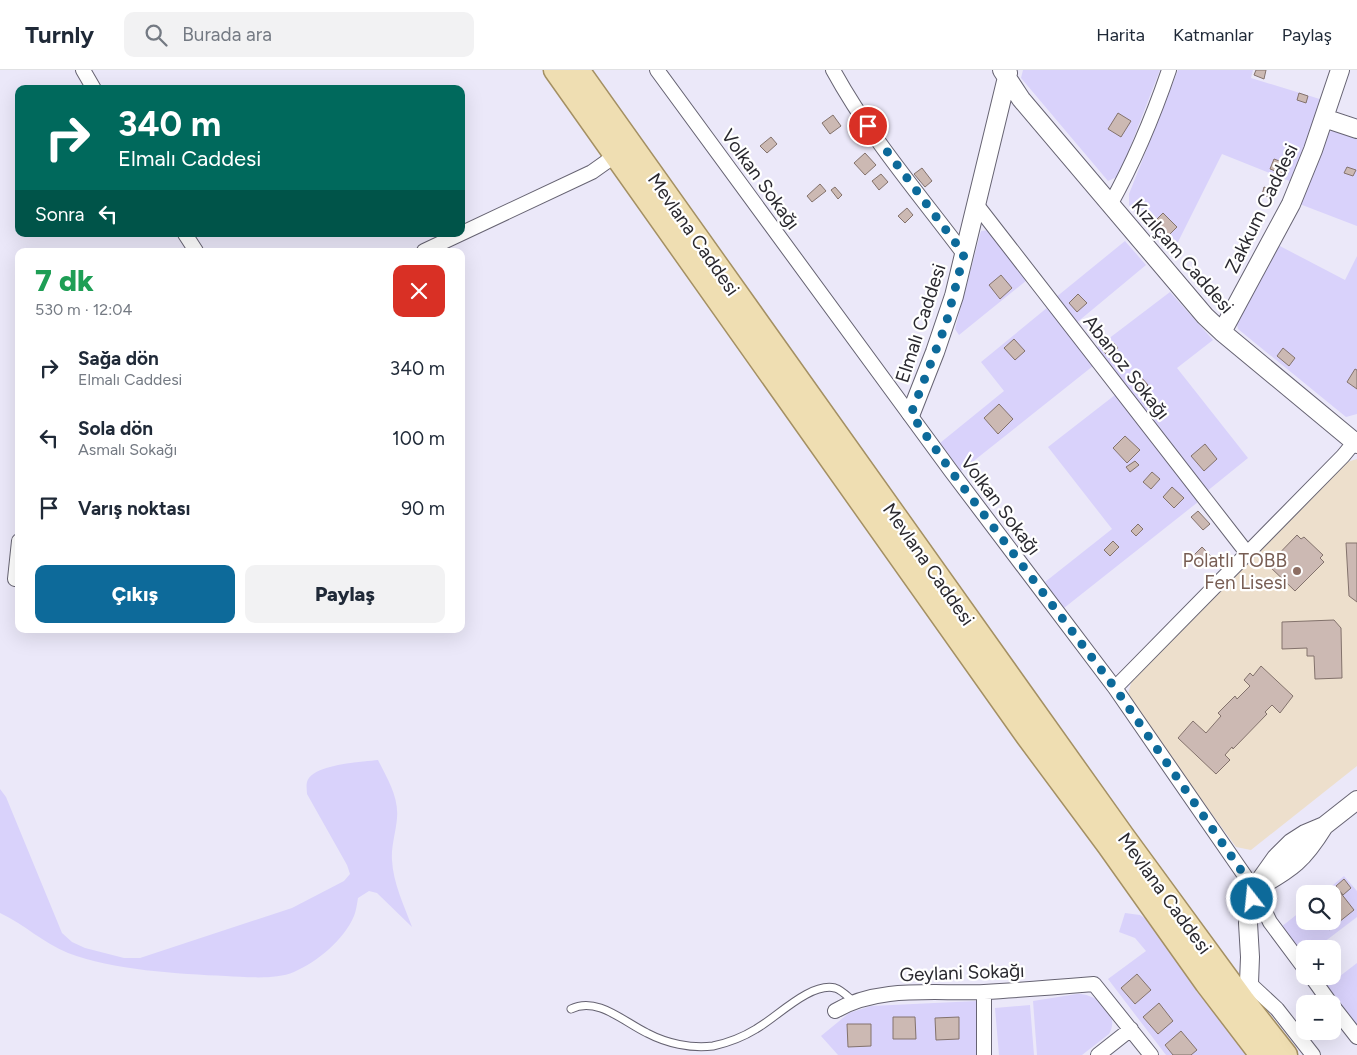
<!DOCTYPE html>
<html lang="tr">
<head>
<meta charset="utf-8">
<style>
  :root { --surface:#fff; --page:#f2f2f3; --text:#1f2937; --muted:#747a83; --line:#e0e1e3; --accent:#0d6a9a }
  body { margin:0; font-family:Figtree,sans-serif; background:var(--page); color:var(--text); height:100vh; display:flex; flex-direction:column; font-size:19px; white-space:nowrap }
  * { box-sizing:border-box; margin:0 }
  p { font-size:16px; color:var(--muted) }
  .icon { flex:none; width:28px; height:28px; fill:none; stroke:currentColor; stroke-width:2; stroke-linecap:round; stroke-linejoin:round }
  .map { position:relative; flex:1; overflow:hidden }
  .drawer { position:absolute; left:15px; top:178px; width:450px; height:385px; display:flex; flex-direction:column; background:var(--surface); border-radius:10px; box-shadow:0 5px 20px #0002 }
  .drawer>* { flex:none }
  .banner { position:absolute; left:15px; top:15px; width:450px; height:152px; border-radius:10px; box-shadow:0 5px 20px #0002; background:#00695c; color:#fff; overflow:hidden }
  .controls { position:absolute; left:1296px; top:815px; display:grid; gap:10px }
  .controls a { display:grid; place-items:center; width:45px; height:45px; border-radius:10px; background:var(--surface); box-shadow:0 5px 20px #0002; font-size:25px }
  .pin { position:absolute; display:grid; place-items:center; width:42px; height:42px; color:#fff; margin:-21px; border:2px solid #fff; border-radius:50%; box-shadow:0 1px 5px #0007 }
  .me { position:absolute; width:55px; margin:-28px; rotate:344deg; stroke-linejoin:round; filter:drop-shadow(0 0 4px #0008) }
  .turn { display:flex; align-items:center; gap:18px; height:105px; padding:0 20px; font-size:22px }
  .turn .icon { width:65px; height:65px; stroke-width:2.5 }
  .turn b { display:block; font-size:35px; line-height:42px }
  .then { display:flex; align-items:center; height:48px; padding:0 20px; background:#0003; gap:10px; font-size:19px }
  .round { display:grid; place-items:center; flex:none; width:52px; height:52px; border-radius:10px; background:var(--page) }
  .headline { display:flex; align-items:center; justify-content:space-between; height:85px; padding:0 20px }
  h1 { font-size:30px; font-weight:800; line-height:38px; color:#1e9e55 }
  .cta { display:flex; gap:10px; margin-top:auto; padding:10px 20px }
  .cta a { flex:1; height:58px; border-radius:10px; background:var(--accent); color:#fff; font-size:20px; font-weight:800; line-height:58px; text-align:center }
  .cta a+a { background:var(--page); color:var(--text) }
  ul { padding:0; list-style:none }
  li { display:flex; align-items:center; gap:15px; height:70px; padding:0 20px }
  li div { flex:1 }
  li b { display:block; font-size:19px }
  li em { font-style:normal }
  header { display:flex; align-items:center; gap:30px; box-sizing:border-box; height:70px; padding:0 25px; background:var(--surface); border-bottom:1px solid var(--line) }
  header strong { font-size:24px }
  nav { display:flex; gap:28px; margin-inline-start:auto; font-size:18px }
  .search { width:350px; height:45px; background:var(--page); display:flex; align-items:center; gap:12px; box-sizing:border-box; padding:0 18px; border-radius:10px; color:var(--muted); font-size:19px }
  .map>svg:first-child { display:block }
  .education { fill:#eddfcc }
  .green { fill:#d9d2fb }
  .building { fill:#ccb9b3; stroke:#83726c }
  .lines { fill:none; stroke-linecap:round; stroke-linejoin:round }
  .service-casing { stroke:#666372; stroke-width:9 }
  .minor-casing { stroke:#666372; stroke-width:16 }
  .tertiary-casing { stroke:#666372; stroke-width:20 }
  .primary-casing { stroke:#a49063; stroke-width:25 }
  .service { stroke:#fff; stroke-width:7 }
  .minor { stroke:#fff; stroke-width:14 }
  .tertiary { stroke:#fff; stroke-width:18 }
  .primary { stroke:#efdeb2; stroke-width:22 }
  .route { stroke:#0d6a9a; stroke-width:9; stroke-dasharray:0 16.2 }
  .education-dot { fill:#8d6e63; stroke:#fff; stroke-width:2 }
  .labels { text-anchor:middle; stroke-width:4.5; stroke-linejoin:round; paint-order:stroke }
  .street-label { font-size:19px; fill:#2a292f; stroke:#fff }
  .education-label { font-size:19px; fill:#785e54; stroke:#fff; text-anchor:end }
</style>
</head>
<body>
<header>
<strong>Turnly</strong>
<div class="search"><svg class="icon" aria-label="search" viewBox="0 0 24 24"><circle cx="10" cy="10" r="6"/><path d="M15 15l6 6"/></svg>Burada ara</div>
<nav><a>Harita</a><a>Katmanlar</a><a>Paylaş</a></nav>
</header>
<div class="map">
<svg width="1357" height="985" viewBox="0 0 1357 985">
  <rect width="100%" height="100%" fill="#ebe8f9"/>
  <path class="education" d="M1357 389V696L1251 780 1236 777 1127 628 1132 609 1344 393Z"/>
  <path class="green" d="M1023 0H1160L1119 106 1108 111 1021 8Z
    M1178 0H1253L1251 8 1323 30 1292 112 1222 84 1172 184 1129 135V124Z
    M1334 59 1357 66V156L1297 133 1327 64Z
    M989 160 1027 210 959 265 955 259 981 161Z
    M1125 171 1146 195 1075 254 1055 228Z
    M1276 174 1345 210 1357 186V344L1346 347 1238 259 1236 249Z
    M1170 222 1213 270 1177 298 1248 388 1206 422 1095 279Z
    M1048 237 1093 296 961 401 940 373 1004 321 981 292Z
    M1115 325 1198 432 1064 538 1045 512 1112 459 1048 377Z
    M378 690C387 708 399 727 397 748 396 762 391 776 392 790 393 813 404 835 412 857L377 823 369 821 358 828C357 834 356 841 354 846 343 871 318 891 294 902 275 910 246 907 226 906 179 904 112 900 68 883 43 873 24 854 0 843V719L6 727 62 863 72 872 85 878 124 888H140L292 838 344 811 350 804 347 795 307 724C307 721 306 715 307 712 312 694 362 692 378 690Z
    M1344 806 1357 821V847L1315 879H1305L1304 887 1281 857 1305 838V851H1332V824H1322Z
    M1125 843 1140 845 1146 849 1249 985H1166L1108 909 1146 881 1135 868 1119 862Z
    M1357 893V956L1327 916Z
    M1077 924C1097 923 1121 944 1109 964L1082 985H1037L1033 931Z
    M977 931V985H838L821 966 849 943 871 936Z
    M1030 935 1034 985H999L995 938Z"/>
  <path class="building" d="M1256 0H1266L1264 9 1254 5Z
    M1299 23 1308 26 1306 33 1297 30Z
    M1118 43 1131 51 1121 67 1108 59Z
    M833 45 841 56 830 64 822 53Z
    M771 67 777 74 767 83 760 76Z
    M865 83 876 95 865 105 854 93Z
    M1274 89 1290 95 1286 105 1270 99Z
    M1347 97 1356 100 1353 106 1344 103Z
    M922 98 932 111 925 117 914 104Z
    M881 104 888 112 879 120 872 111Z
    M820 114 826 121 812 132 807 126Z
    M835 117 842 125 838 129 831 120Z
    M1264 117 1275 121 1273 128 1262 125Z
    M907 138 913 145 905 153 898 146Z
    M1163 143 1177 157 1166 168 1152 154Z
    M1001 205 1012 218 1000 229 989 215Z
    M1078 224 1087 233 1077 242 1069 233Z
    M1014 269 1025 281 1015 290 1004 278Z
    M1112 271 1118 278 1109 287 1102 280Z
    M1283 278 1295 288 1289 296 1277 286Z
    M1355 299 1357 300V319L1347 312Z
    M1141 307 1148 315 1140 323 1133 315Z
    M999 334 1013 349 998 364 984 348Z
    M1125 366 1140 380 1127 393 1113 378Z
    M1205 374 1217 389 1204 401 1191 386Z
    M1135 391 1139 395 1130 402 1126 397Z
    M1152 402 1160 409 1151 419 1143 412Z
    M1172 417 1184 428 1174 438 1163 427Z
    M1198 441 1210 454 1203 460 1191 447Z
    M1138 454 1143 459 1136 466 1131 461Z
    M1297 465 1301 469 1304 467 1323 485 1320 488 1324 492 1295 521 1268 495Z
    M1113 471 1119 477 1110 486 1104 480Z
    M1346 473H1357V532L1349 526Z
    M1202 477 1212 487 1200 499 1190 489Z
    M1334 550 1341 558 1342 608 1315 609 1314 586H1307V578L1282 579V552Z
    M1261 596 1293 626 1280 643 1272 635 1265 642 1267 644 1233 679 1232 677 1225 685 1230 690 1216 704 1178 668 1193 651 1206 663 1221 646 1218 643 1235 626 1237 629 1250 616 1244 610 1250 603 1253 606Z
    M1344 809 1351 818 1343 825 1336 816Z
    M1340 822 1354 840 1329 860 1322 851H1332V828Z
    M1137 904 1151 920 1135 934 1121 918Z
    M1159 933 1173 951 1158 964 1143 947Z
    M893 947H915L916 969H893Z
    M959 947V969L936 970 935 948Z
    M847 954H871V976L848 977Z
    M1181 961 1197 980 1191 985H1173L1165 975Z"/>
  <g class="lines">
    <defs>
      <path id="service" d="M571 939C597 926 624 952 647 963 666 973 691 979 713 976 727 973 743 967 756 959 776 948 810 912 835 918 842 920 848 927 854 932"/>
      <path id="minor" d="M83 0 94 19
        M657 0 951 401 1115 618 1254 819 1270 852 1305 899
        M833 0C869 66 919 124 964 184
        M976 134 1247 483
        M1110 135C1134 92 1153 47 1169 0
        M185 164 196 181
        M424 181 592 102 616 85
        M15 509 19 471
        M1115 618 1343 386 1357 369
        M1311 906 1331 934
        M1249 913 1277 939 1313 985
        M1332 935 1357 967
        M835 941C879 915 935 924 984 922 1021 920 1058 917 1094 914L1151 985
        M984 985V922
        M1098 985 1131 959"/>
      <path id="tertiary" d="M1002 0 1021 29 1205 246 1222 262 1357 374
        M1324 48 1357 59
        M1222 262 1291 134 1313 80 1340 0
        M911 343 935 282 954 226 1008 3
        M1258 817C1292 798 1303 790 1324 756
        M1243 930 1249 913 1250 887 1248 853 1254 819 1276 788 1291 773 1305 764 1324 756 1357 730"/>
      <path id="primary" d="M555 0 1027 666 1108 775 1206 913 1261 985
        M578 0 1123 766 1243 930 1286 985"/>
    </defs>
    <use href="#service" class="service-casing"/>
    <use href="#minor" class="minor-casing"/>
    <use href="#tertiary" class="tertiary-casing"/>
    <use href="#primary" class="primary-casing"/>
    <use href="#service" class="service"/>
    <use href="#minor" class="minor"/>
    <use href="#tertiary" class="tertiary"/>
    <use href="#primary" class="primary"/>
  </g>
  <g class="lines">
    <path class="route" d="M868 56 964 184 946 254 911 344 951 401 1115 618 1254 819 1252 829"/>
  </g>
  <circle class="education-dot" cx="1297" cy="501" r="5"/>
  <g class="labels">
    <g class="street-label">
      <text transform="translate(761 109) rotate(54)" y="7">Volkan Sokağı</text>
      <text transform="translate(1261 138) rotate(-64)" y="7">Zakkum Caddesi</text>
      <text transform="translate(694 164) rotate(55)" y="7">Mevlana Caddesi</text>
      <text transform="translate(1183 186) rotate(49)" y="7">Kızılçam Caddesi</text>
      <text transform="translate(920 253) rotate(-72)" y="7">Elmalı Caddesi</text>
      <text transform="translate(1127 297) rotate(52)" y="7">Abanoz Sokağı</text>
      <text transform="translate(1001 435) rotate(53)" y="7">Volkan Sokağı</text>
      <text transform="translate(929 494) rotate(55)" y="7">Mevlana Caddesi</text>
      <text transform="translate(1165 823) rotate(54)" y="7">Mevlana Caddesi</text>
      <text transform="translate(962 902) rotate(-2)" y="7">Geylani Sokağı</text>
    </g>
    <g class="education-label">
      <text x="1287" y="497">Polatlı TOBB<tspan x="1287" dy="22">Fen Lisesi</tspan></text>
    </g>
  </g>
</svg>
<div class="controls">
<a><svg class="icon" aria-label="search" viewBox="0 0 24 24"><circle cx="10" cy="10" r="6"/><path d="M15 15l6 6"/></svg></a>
<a>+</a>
<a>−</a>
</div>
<div class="pin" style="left:868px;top:56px;background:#d93025"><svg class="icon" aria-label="arrive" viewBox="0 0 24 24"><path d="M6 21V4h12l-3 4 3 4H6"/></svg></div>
<svg class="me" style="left:1252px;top:829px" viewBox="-20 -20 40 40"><circle r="17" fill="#0d6a9a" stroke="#fff" stroke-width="3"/><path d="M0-11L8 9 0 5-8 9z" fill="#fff"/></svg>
<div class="banner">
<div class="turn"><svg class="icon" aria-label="right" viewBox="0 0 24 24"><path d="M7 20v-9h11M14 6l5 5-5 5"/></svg><div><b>340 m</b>Elmalı Caddesi</div></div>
<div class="then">Sonra<svg class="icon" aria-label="left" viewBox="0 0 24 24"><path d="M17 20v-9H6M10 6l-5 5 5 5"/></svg></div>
</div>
<section class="drawer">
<div class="headline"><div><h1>7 dk</h1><p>530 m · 12:04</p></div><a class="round" style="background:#d93025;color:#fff"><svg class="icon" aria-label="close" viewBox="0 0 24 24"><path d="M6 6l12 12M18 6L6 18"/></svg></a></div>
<ul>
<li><svg class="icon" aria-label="right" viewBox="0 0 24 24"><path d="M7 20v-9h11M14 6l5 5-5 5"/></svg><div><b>Sağa dön</b><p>Elmalı Caddesi</p></div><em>340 m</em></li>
<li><svg class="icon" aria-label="left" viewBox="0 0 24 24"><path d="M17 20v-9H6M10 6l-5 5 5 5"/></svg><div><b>Sola dön</b><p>Asmalı Sokağı</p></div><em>100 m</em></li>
<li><svg class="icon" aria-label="arrive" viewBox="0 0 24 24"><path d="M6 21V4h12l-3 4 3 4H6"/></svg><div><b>Varış noktası</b></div><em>90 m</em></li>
</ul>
<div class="cta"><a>Çıkış</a><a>Paylaş</a></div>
</section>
</div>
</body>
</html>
